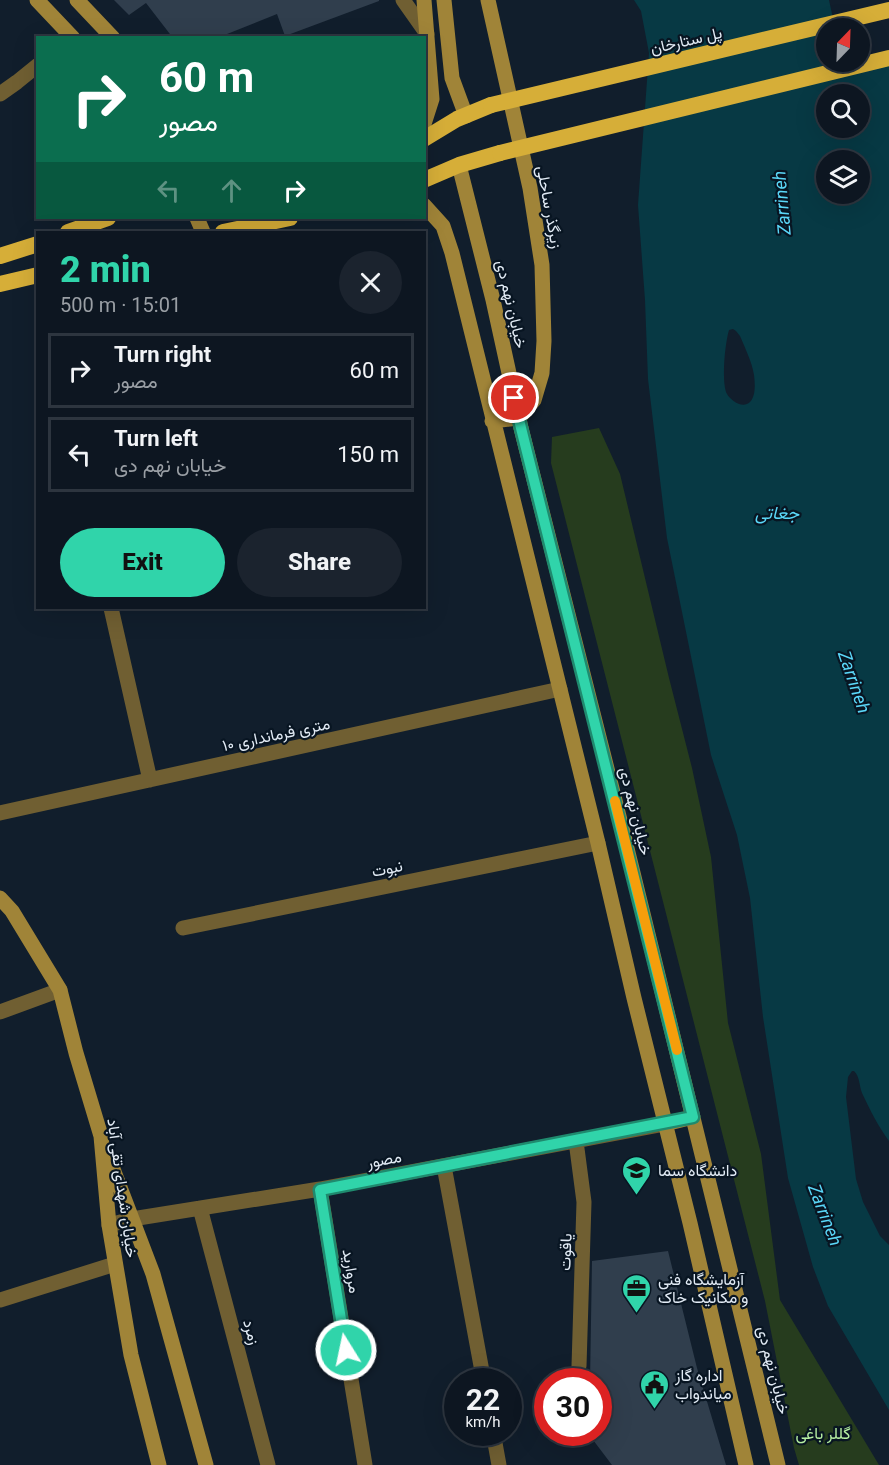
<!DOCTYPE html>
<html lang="en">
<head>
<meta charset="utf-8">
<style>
  :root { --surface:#0d1621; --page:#1b232e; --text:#f1f3f6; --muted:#9a9fa5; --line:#2d353f; --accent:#30d4aa }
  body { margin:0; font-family:Roboto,Vazirmatn,sans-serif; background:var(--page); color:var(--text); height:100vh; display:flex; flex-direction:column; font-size:22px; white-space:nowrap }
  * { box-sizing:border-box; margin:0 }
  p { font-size:20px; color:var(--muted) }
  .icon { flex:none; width:33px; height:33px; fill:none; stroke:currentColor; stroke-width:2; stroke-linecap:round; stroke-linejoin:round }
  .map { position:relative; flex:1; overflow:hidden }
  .side { position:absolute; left:36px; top:231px; width:390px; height:378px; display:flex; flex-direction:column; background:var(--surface); border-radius:0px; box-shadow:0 6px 24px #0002,0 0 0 2px var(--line) }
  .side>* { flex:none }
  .top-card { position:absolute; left:36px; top:36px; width:390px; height:183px; border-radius:0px; box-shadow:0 6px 24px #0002,0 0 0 2px var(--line); background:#0b6e4f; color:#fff; overflow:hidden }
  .needle { width:39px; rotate:23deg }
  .tools { position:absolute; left:816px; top:18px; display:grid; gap:12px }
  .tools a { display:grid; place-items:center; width:54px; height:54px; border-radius:50%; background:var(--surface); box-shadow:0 6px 24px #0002,0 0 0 2px var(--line); font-size:30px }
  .speed { position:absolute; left:444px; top:1368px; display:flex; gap:12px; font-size:30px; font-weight:700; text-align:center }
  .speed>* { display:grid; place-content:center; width:78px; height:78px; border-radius:50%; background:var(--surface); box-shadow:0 6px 24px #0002,0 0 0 2px var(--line); line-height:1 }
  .speed small { font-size:15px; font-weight:400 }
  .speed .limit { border:9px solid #d22; background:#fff; color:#111 }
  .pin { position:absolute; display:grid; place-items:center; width:51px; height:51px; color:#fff; margin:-26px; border:3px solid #fff; border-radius:50%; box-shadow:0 2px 6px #0007 }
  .me { position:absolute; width:66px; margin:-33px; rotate:350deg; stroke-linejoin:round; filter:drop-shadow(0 0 4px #0008) }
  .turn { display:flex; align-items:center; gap:21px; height:126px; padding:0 24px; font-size:27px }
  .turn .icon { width:78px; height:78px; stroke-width:2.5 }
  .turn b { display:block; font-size:42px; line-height:51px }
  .lanes { display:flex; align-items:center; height:57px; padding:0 24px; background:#0003; justify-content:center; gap:30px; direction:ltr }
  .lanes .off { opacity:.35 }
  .round { display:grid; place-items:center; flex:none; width:63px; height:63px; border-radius:32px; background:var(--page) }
  .head { display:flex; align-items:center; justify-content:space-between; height:102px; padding:0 24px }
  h1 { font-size:36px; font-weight:800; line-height:45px; color:var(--accent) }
  .action { display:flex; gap:12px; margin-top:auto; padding:12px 24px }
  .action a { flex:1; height:69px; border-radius:36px; background:var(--accent); color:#111; font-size:24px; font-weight:800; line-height:69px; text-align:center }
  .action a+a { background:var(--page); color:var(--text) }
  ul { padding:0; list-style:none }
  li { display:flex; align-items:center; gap:18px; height:75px; margin:0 12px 9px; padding:0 12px; border:3px solid var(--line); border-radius:0px }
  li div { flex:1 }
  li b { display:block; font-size:22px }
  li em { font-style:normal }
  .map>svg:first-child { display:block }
  .green { fill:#263c1e }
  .water { fill:#073944; fill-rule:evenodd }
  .building { fill:#303e4d }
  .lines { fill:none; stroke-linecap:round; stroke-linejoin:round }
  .minor { stroke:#705f32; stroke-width:15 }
  .secondary { stroke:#a08438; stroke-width:15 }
  .trunk { stroke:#d6ae38; stroke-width:16 }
  .trunk-bridge { stroke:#d6ae38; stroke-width:16 }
  .route-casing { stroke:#1f8a6e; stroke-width:15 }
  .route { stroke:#30d4aa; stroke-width:10 }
  .slow { stroke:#f59e0b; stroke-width:10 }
  .labels { text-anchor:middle; stroke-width:4.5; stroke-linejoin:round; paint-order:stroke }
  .street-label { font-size:16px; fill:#e2ebf5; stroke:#081522 }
  .poi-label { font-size:16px; fill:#e2ebf5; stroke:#081522; text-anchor:start }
  .park-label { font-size:16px; fill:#b6efa2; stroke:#081522 }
  .water-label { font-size:18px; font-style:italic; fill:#5ad7f8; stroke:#081522 }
</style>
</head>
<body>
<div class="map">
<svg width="889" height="1465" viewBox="0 0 889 1465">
  <rect width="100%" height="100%" fill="#111e2c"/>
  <path class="green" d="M599 428 620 474 669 678 692 768 711 857 728 1023 761 1154 780 1300 879 1465H799L794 1448 765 1301 551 463 552 437Z"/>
  <path class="water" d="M634 0H829L835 28H826V62H860V53L869 58 889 64V1141C878 1126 870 1110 862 1093 859 1085 860 1077 854 1071H852L848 1077 846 1097 856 1179 863 1202 880 1236 889 1245V1410L828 1306 813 1267 788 1178 763 1017 750 898 737 835 711 755 667 538 648 379 645 300 638 205 649 53 641 11ZM826 94H860V128H826ZM826 160H860V194H826ZM733 329 736 331 740 336C745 348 752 362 754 375 755 383 756 396 750 402 743 409 731 401 727 394 721 383 725 343 729 330Z"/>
  <path class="building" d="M114 0H379V1L285 36 277 14 217 38H173L146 3 129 15Z
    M668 1251 697 1368 726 1465H612L587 1432H598V1382H590L592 1261Z"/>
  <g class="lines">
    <path class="minor" d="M403 0 427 34
      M0 94 17 82 38 65
      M111 608 150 780
      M0 813 560 689
      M183 928 598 843
      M0 1012 60 990
      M576 1141 584 1202 579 1366
      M444 1166 484 1382
      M320 1189 365 1465
      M200 1208 268 1465
      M109 1225 132 1219 320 1189 665 1124
      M0 1300 115 1264
      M493 1432 499 1465"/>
    <path class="secondary" d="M37 0 73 38
      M77 0 113 38
      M424 0 432 99 424 124
      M444 0 452 78 466 116
      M488 0 530 188 542 265 544 341 542 373 534 400 519 418 492 421
      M459 165 493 300 521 428 624 836 778 1465
      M424 205 443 226 452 253 598 843 634 998 690 1223 746 1465
      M197 218 203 232
      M0 898 12 911 60 990 76 1053 101 1136 109 1225 131 1355 159 1465
      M665 1124 693 1117
      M108 1156 153 1274 206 1465"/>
    <path class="trunk" d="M424 139 457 119 491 105
      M424 180 459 165 500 153
      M68 232 108 218
      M223 232 290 218
      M0 256 38 244
      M0 284 38 275"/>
    <path class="trunk-bridge" d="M491 105 889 10
      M500 153 889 58"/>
  </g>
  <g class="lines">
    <defs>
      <path id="route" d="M346 1350 320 1190 693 1117 521 428 514 398"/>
    </defs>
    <use href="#route" class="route-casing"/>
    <use href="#route" class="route"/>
    <path class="slow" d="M615 801 677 1050"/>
  </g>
  <defs>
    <symbol id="university-pin" viewBox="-11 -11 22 30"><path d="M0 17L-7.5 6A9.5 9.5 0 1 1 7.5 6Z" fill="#30d4aa" stroke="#081522"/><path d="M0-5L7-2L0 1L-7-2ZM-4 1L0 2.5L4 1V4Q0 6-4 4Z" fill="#111"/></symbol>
    <symbol id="office-pin" viewBox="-11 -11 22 30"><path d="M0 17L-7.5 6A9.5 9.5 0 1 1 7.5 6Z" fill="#30d4aa" stroke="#081522"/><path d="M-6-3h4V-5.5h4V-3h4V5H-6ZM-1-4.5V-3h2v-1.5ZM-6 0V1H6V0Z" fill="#111"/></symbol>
    <symbol id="civic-pin" viewBox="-11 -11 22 30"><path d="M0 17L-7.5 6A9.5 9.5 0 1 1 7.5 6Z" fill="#30d4aa" stroke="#081522"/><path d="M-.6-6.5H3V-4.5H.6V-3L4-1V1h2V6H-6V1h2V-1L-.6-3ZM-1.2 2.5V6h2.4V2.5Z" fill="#111"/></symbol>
  </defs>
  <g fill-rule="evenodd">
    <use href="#university-pin" x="620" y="1154" width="33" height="45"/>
    <use href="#office-pin" x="620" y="1272" width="33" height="45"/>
    <use href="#civic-pin" x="638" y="1368" width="33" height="45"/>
  </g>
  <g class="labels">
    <g class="street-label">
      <text transform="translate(686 40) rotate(-13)" y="6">پل ستارخان</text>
      <text transform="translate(550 207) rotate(80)" y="6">زیرگذر ساحلی</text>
      <text transform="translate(512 304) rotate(77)" y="6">خیابان نهم دی</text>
      <text transform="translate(276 734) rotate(-12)" y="6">۱۰ متری فرمانداری</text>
      <text transform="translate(636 811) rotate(76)" y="6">خیابان نهم دی</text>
      <text transform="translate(387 868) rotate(-12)" y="6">نبوت</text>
      <text transform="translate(384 1159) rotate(-11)" y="6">مصور</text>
      <text transform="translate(123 1188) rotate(82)" y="6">خیابان شهدای تقی آباد</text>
      <text transform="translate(565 1252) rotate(-88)" y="6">یاقوت</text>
      <text transform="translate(352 1271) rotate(81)" y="6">مروارید</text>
      <text transform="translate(252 1332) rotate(75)" y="6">زمرد</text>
      <text transform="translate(774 1370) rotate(76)" y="6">خیابان نهم دی</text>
    </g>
    <g class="poi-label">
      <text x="658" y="1176">دانشگاه سما</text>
      <text x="658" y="1285">آزمایشگاه فنی<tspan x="658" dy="18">و مکانیک خاک</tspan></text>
      <text x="675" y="1381">اداره گاز<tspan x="675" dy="18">میاندواب</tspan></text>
    </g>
    <g class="park-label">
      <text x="823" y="1439">گللر باغی</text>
    </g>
    <g class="water-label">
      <text transform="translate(782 203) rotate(-95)" y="6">Zarrineh</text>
      <text x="777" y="519">جغاتی</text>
      <text transform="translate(854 682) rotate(71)" y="6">Zarrineh</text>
      <text transform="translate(825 1215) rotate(69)" y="6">Zarrineh</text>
    </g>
  </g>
</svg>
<div class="tools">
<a><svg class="needle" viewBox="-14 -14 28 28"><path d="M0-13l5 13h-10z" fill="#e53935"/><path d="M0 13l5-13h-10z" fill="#9a9fa5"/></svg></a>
<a><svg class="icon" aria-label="search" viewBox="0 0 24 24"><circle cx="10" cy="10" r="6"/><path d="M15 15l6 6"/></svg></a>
<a><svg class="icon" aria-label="layers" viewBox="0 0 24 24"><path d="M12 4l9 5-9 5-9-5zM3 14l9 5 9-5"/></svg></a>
</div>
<div class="speed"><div>22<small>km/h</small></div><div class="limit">30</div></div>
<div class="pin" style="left:514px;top:398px;background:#d93025"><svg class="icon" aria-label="arrive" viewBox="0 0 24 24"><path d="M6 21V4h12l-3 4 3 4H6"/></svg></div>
<svg class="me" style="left:346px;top:1350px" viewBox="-20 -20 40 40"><circle r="17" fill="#30d4aa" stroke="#fff" stroke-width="3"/><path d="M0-11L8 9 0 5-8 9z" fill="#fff"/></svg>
<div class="top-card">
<div class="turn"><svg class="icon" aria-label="right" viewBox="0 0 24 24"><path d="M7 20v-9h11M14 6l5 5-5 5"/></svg><div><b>60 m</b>مصور</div></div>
<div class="lanes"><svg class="icon off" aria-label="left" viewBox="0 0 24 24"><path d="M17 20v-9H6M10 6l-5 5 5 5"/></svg><svg class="icon off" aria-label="ahead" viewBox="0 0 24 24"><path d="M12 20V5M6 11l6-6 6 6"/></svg><svg class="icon" aria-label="right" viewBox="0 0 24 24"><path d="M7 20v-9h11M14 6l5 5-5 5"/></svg></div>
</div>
<section class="side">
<div class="head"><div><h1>2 min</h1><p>500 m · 15:01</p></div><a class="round"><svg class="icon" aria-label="close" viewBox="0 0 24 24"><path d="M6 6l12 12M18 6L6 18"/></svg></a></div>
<ul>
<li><svg class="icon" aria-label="right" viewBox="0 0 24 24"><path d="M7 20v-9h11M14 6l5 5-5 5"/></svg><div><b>Turn right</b><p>مصور</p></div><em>60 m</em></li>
<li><svg class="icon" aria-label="left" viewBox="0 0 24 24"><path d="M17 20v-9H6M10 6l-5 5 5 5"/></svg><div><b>Turn left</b><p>خیابان نهم دی</p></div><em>150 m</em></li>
</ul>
<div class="action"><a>Exit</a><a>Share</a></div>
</section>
</div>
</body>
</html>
